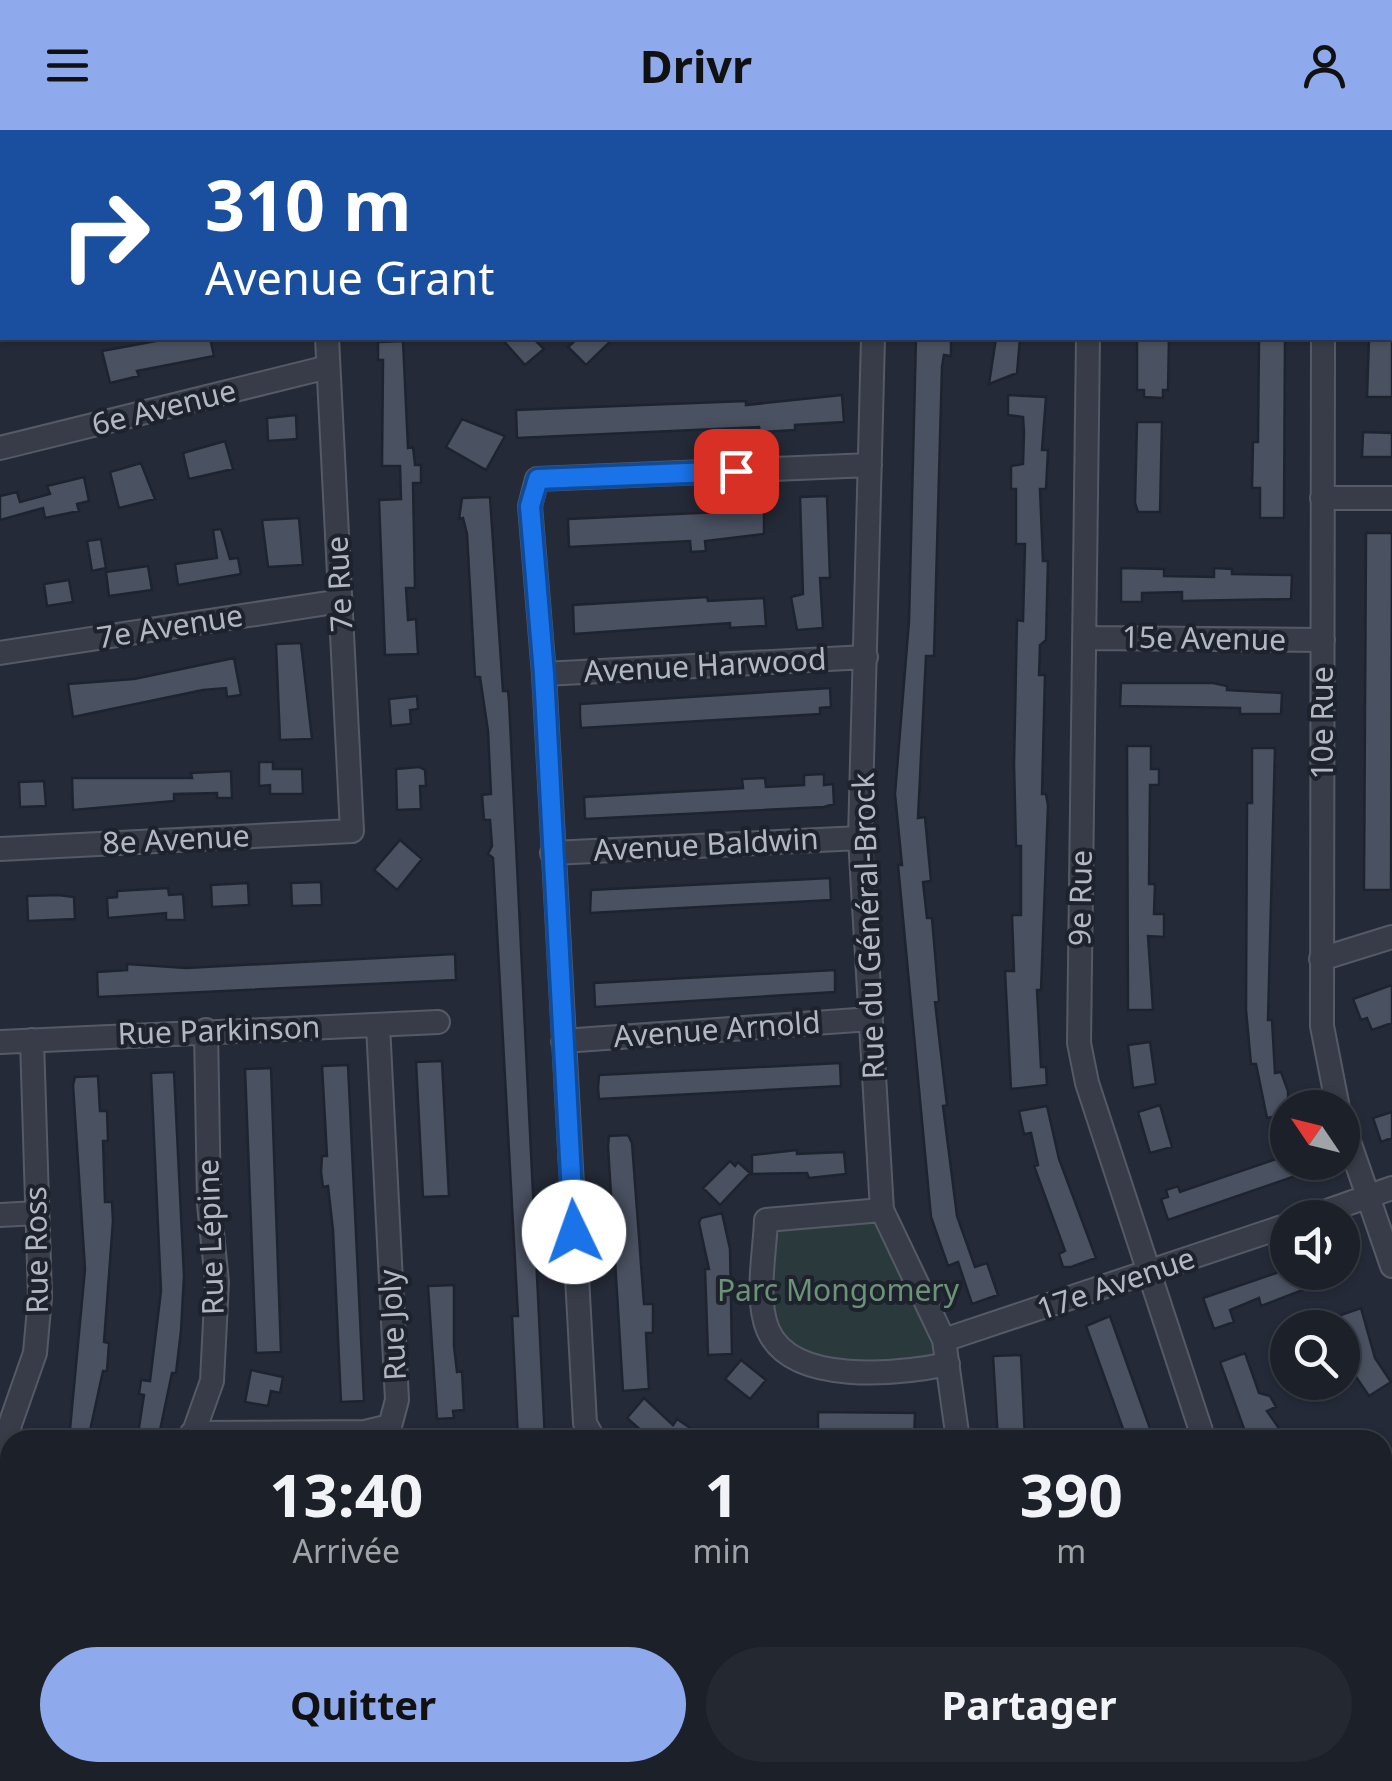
<!DOCTYPE html>
<html lang="fr">
<head>
<meta charset="utf-8">
<style>
  :root { --surface:#1b2029; --page:#242831; --text:#f1f3f6; --muted:#a0a3a8; --line:#393e46; --accent:#8faaec }
  body { margin:0; font-family:"Noto Sans",sans-serif; background:var(--page); color:var(--text); height:100vh; display:flex; flex-direction:column; font-size:38px; white-space:nowrap }
  * { box-sizing:border-box; margin:0 }
  p { font-size:32px; color:var(--muted) }
  .icon { flex:none; width:55px; height:55px; fill:none; stroke:currentColor; stroke-width:2; stroke-linecap:round; stroke-linejoin:round }
  .map { position:relative; flex:1; overflow:hidden }
  .drawer { position:absolute; left:0px; top:1300px; width:1392px; height:352px; display:flex; flex-direction:column; background:var(--surface); border-radius:30px 30px 0 0; box-shadow:0 2px 8px #0004,0 0 0 2px var(--line) }
  .drawer>* { flex:none }
  .hud { position:absolute; left:0px; top:0px; width:1392px; height:210px; box-shadow:0 2px 8px #0004,0 0 0 2px var(--line); background:#1a4fa0; color:#fff; overflow:hidden }
  .needle { width:65px; rotate:305deg }
  .buttons { position:absolute; left:1270px; top:960px; display:grid; gap:20px }
  .buttons a { display:grid; place-items:center; width:90px; height:90px; border-radius:50%; background:var(--surface); box-shadow:0 2px 8px #0004,0 0 0 2px var(--line); font-size:50px }
  .pin { position:absolute; display:grid; place-items:center; width:85px; height:85px; color:#fff; margin:-42px; border-radius:20px; box-shadow:0 5px 15px #0006 }
  .me { position:absolute; width:110px; margin:-55px; rotate:357deg; stroke-linejoin:round; filter:drop-shadow(0 0 8px #0008) }
  .turn { display:flex; align-items:center; gap:35px; height:210px; padding:0 40px; font-size:45px }
  .turn .icon { width:130px; height:130px; stroke-width:2.5 }
  .turn b { display:block; font-size:70px; line-height:85px }
  .eta { display:flex; justify-content:space-evenly; align-items:center; height:170px; text-align:center }
  .eta b { font-size:60px; font-weight:700; line-height:70px }
  .action { display:flex; gap:20px; margin-top:auto; padding:20px 40px }
  .action a { flex:1; height:115px; border-radius:60px; background:var(--accent); color:#111; font-size:40px; font-weight:700; line-height:115px; text-align:center }
  .action a+a { background:var(--page); color:var(--text) }
  header { display:flex; justify-content:space-between; align-items:center; height:130px; padding:0 40px; background:var(--accent); color:#111; font-size:45px; font-weight:700 }
  .map>svg:first-child { display:block }
  .green { fill:#2a3a3c }
  .building { fill:#4a5161; stroke:#1e242f; stroke-width:2.5 }
  .lines { fill:none; stroke-linecap:round; stroke-linejoin:round }
  .minor-casing { stroke:#555a66; stroke-width:26 }
  .minor { stroke:#373c48; stroke-width:22 }
  .route-casing { stroke:#114b97; stroke-width:25 }
  .route { stroke:#1a73e8; stroke-width:18 }
  .labels { text-anchor:middle; stroke-width:8; stroke-linejoin:round; paint-order:stroke }
  .street-label { font-size:30px; fill:#b2b7c4; stroke:#1d222d }
  .park-label { font-size:30px; fill:#6c9278; stroke:#1d222d }
</style>
</head>
<body>
<header><svg class="icon" aria-label="menu" viewBox="0 0 24 24"><path d="M4 6h16M4 12h16M4 18h16"/></svg>Drivr<svg class="icon" aria-label="person" viewBox="0 0 24 24"><circle cx="12" cy="8" r="4"/><path d="M4 21q1-7 8-7t8 7"/></svg></header>
<div class="map">
<svg width="1392" height="1651" viewBox="0 0 1392 1651">
  <rect width="100%" height="100%" fill="#242a37"/>
  <path class="green" d="M882 1080 948 1234 833 1239 772 1206 765 1095Z"/>
  <path class="building" d="M172 208H210L214 226 137 241 139 246 110 253 102 221Z
    M501 208H533L544 219 525 235Z
    M578 208H614L586 235 568 217Z
    M916 208H951V226L944 225 942 237 934 526H926L918 688 925 687 931 751 923 752 927 788H932L939 871 935 872 947 975 943 976 957 1086 975 1137 987 1133 998 1165 972 1174 958 1132 948 1136 931 1087 898 735H902L895 664 909 491Z
    M996 208H1020L1017 243 989 254Z
    M1137 208H1169L1168 260H1163V268L1144 267V260H1137Z
    M1259 208H1285L1284 388H1260V358H1252L1253 312H1258Z
    M1369 208H1392V267H1367Z
    M403 211 408 318 413 317 415 335H421V353H413L415 458H406L408 490 416 489 418 524 385 525 379 370 401 369 400 336H382L383 230H378V212Z
    M842 265 844 292 795 295V300L760 302 759 297 517 308 516 280 746 271V275Z
    M1008 265 1046 267 1042 320H1048L1046 359H1040L1043 431H1048L1046 510 1040 515 1039 545H1045L1042 664H1046L1048 675 1041 860H1037L1041 937H1046L1047 955 1011 959 1005 841H1014L1012 785H1021V716H1016L1014 634 1017 490 1023 491 1025 414H1016V359H1011V336L1023 334 1024 302 1023 287 1008 285Z
    M296 285 297 309 268 311 267 288Z
    M462 289 505 306 486 340 446 317Z
    M1137 292H1162L1160 382H1138L1135 373Z
    M1363 302 1392 303V327H1362Z
    M225 311 233 339 189 349 183 323Z
    M141 333 155 369 119 378 110 342Z
    M84 347 89 371 77 374 79 381 45 388 43 378 0 390V366L17 362 20 372 50 364 47 356Z
    M827 366 830 448H820L823 498 797 500 791 467 803 464 800 367Z
    M490 367 503 561H508L509 571 545 1310H518L512 1186H518L502 892 493 728 488 724 492 716 490 690H484L482 665 491 664 488 601 480 547H475L467 404 463 388 459 389 462 368Z
    M764 380V404L705 411 706 421 691 422 690 411 569 417 568 389Z
    M299 388 303 435 268 437 262 390Z
    M221 399 230 429 238 428 241 444 178 455 175 434 217 428 213 400Z
    M1366 403H1392L1391 760H1364Z
    M101 409 106 438 92 441 87 411Z
    M148 436 152 460 109 466 106 442Z
    M1121 438 1164 439V446L1214 447V438L1232 439V444L1292 445 1291 469 1182 471V462L1142 463V472H1121Z
    M69 450 73 472 47 476 44 454Z
    M707 467 708 471 764 468 766 496 730 498V493L574 504 573 475Z
    M301 513 312 609 280 610 276 514Z
    M234 528 241 565 227 567 226 558 203 560 73 587 68 554 134 549Z
    M1121 553H1213L1227 556V560L1282 563 1281 584H1240V578L1120 576Z
    M830 558 831 577 820 578V584L581 598 580 587V574Z
    M417 566 418 579 410 580 411 594 391 596 389 569Z
    M1127 616H1151V639H1159V655H1150L1149 754H1155L1154 784H1164V807L1148 806 1153 880H1128Z
    M1252 618H1275L1268 890H1272L1275 943 1281 942 1288 961V984L1267 988 1256 934H1251L1246 880 1247 673H1252Z
    M259 632H273V639H302L303 664H270V655L259 656Z
    M419 637 425 640 426 656H420L421 679 397 680 396 639Z
    M231 641 232 668H217V663L174 664V671L73 680 72 648H192L191 643Z
    M824 644V655L833 654 834 674 824 677 585 689 584 667 743 658 742 649 765 648 766 657 804 655V645Z
    M44 651 46 676 20 677 19 652Z
    M400 710 422 729 397 760 374 740Z
    M830 748 831 770 590 783 591 760Z
    M321 752 322 775 292 776 291 753Z
    M248 753 249 775 212 777 211 755Z
    M168 758 169 765 183 764 185 790H166V783L108 788 107 768 117 767V761Z
    M58 765 74 767 75 789 28 791 27 766Z
    M455 824 456 850 98 867 97 842 127 840V834L186 838Z
    M835 840V862L595 877 594 853Z
    M1392 855V893L1372 900 1367 888 1361 890 1353 869Z
    M1150 912 1156 954 1133 958 1128 915Z
    M442 931 449 1066 423 1067 416 932Z
    M840 933 841 956 599 969 598 958 599 945Z
    M348 935 364 1271 341 1272 333 1100 328 1056 323 1057 321 1042 322 1026H327L322 936Z
    M271 938 281 1222 256 1223 245 939Z
    M174 942 184 1146 181 1201 176 1243H172L158 1310H137L144 1265 139 1264 141 1250 150 1251 161 1161 151 943Z
    M98 946 100 981H107L108 1011H103L105 1072H112L113 1091 104 1212 109 1213 107 1241H103L88 1310H69L85 1139 73 955 75 947Z
    M1160 975 1172 1017 1150 1023 1138 982Z
    M1047 976 1059 1029 1096 1128 1071 1137H1063L1059 1124 1065 1121 1034 1036 1038 1035 1031 1003 1024 1004 1019 981Z
    M1392 982V1008L1381 1012 1373 988Z
    M628 1005 632 1013 644 1174H653V1203H646L649 1259 623 1261 608 1016 609 1006Z
    M797 1020V1024L844 1022 846 1044 809 1048 807 1043 752 1044V1025Z
    M1288 1025V1032L1327 1035 1168 1090 1161 1069 1168 1067 1166 1060 1178 1056 1180 1062Z
    M730 1031 735 1036 738 1032 750 1043 720 1075 703 1058Z
    M722 1083 730 1119 732 1224 708 1225 705 1139H709L699 1093 701 1088Z
    M1285 1140 1344 1144 1261 1176 1259 1168 1230 1180 1234 1192 1214 1199 1203 1168Z
    M454 1155V1216L457 1242 462 1241 464 1280 453 1281 454 1288 437 1289 428 1156Z
    M1361 1178 1375 1228 1391 1252 1369 1266 1350 1238 1356 1234 1349 1213 1342 1215V1198L1312 1195Z
    M1110 1186 1152 1304 1136 1310H1127L1086 1196Z
    M1245 1223 1259 1263 1270 1266 1276 1277 1267 1281 1287 1310H1248L1220 1232Z
    M1021 1225 1025 1309 998 1310 993 1226Z
    M741 1230 766 1250 750 1269 725 1249Z
    M251 1240 283 1247 280 1263 271 1261 268 1276 245 1272Z
    M644 1268 673 1295 677 1289 708 1310H652L627 1288Z
    M818 1282 915 1283 914 1310H818Z"/>
  <g class="lines">
    <defs>
      <path id="minor" d="M167 0V2
        M546 0V2
        M456 2 467 0
        M879 2V0
        M1089 2V0
        M1325 2V0
        M0 114 2 113
        M873 208 860 708 882 1080 944 1210 958 1310
        M1088 208 1079 913 1087 953 1204 1310
        M1323 208 1322 896 1338 978
        M0 318 328 237
        M1322 368H1392
        M1085 508 1323 510
        M0 523 341 471
        M544 544 866 527
        M0 719 352 701 327 208
        M552 723 860 708
        M1321 829 1392 807
        M563 911 871 889
        M0 912 438 892
        M1342 991 1392 1136
        M882 1080 766 1090C765 1122 755 1169 768 1200 792 1256 899 1244 948 1234
        M0 1085 37 1083
        M1307 1088 1392 1058
        M944 1210 1288 1095
        M192 1303 365 1302 390 1296 397 1270 378 895
        M191 1310 212 1251 217 1152 209 1074 206 900
        M594 1310 585 1293 544 544 530 376 537 349 870 335
        M0 1323 35 1223 40 1167 32 910
        M1382 1470 1392 1472
        M0 1475H10
        M829 1651V1642
        M855 1651V1642"/>
    </defs>
    <use href="#minor" class="minor-casing"/>
    <use href="#minor" class="minor"/>
  </g>
  <g class="lines">
    <defs>
      <path id="route" d="M574 1102 544 544 530 376 538 349 736 341"/>
    </defs>
    <use href="#route" class="route-casing"/>
    <use href="#route" class="route"/>
  </g>
  <g class="labels">
    <g class="street-label">
      <text transform="translate(164 278) rotate(-14)" y="10">6e Avenue</text>
      <text transform="translate(340 454) rotate(-93)" y="10">7e Rue</text>
      <text transform="translate(170 497) rotate(-9)" y="10">7e Avenue</text>
      <text transform="translate(1204 509) rotate(1)" y="10">15e Avenue</text>
      <text transform="translate(705 536) rotate(-3)" y="10">Avenue Harwood</text>
      <text transform="translate(1323 593) rotate(-90)" y="10">10e Rue</text>
      <text transform="translate(176 710) rotate(-3)" y="10">8e Avenue</text>
      <text transform="translate(706 715) rotate(-3)" y="10">Avenue Baldwin</text>
      <text transform="translate(1081 768) rotate(-89)" y="10">9e Rue</text>
      <text transform="translate(869 796) rotate(-92)" y="10">Rue du Général-Brock</text>
      <text transform="translate(717 900) rotate(-4)" y="10">Avenue Arnold</text>
      <text transform="translate(219 901) rotate(-2)" y="10">Rue Parkinson</text>
      <text transform="translate(211 1107) rotate(-92)" y="10">Rue Lépine</text>
      <text transform="translate(37 1120) rotate(-91)" y="10">Rue Ross</text>
      <text transform="translate(1116 1154) rotate(-19)" y="10">17e Avenue</text>
      <text transform="translate(393 1195) rotate(-93)" y="10">Rue Joly</text>
    </g>
    <g class="park-label">
      <text x="838" y="1171">Parc Mongomery</text>
    </g>
  </g>
</svg>
<div class="buttons">
<a><svg class="needle" viewBox="-14 -14 28 28"><path d="M0-13l5 13h-10z" fill="#e53935"/><path d="M0 13l5-13h-10z" fill="#a0a3a8"/></svg></a>
<a><svg class="icon" aria-label="sound" viewBox="0 0 24 24"><path d="M4 9h4l5-4v14l-5-4H4zM17 9q2 3 0 6"/></svg></a>
<a><svg class="icon" aria-label="search" viewBox="0 0 24 24"><circle cx="10" cy="10" r="6"/><path d="M15 15l6 6"/></svg></a>
</div>
<div class="pin" style="left:736px;top:341px;background:#d93025"><svg class="icon" aria-label="arrive" viewBox="0 0 24 24"><path d="M6 21V4h12l-3 4 3 4H6"/></svg></div>
<svg class="me" style="left:574px;top:1102px" viewBox="-20 -20 40 40"><circle r="19" fill="#fff"/><path d="M0-13L10 11 0 6-10 11z" fill="#1a73e8"/></svg>
<div class="hud">
<div class="turn"><svg class="icon" aria-label="right" viewBox="0 0 24 24"><path d="M7 20v-9h11M14 6l5 5-5 5"/></svg><div><b>310 m</b>Avenue Grant</div></div>
</div>
<section class="drawer">
<div class="eta">
<div><b>13:40</b><p>Arrivée</p></div>
<div><b>1</b><p>min</p></div>
<div><b>390</b><p>m</p></div>
</div>
<div class="action"><a>Quitter</a><a>Partager</a></div>
</section>
</div>
</body>
</html>
